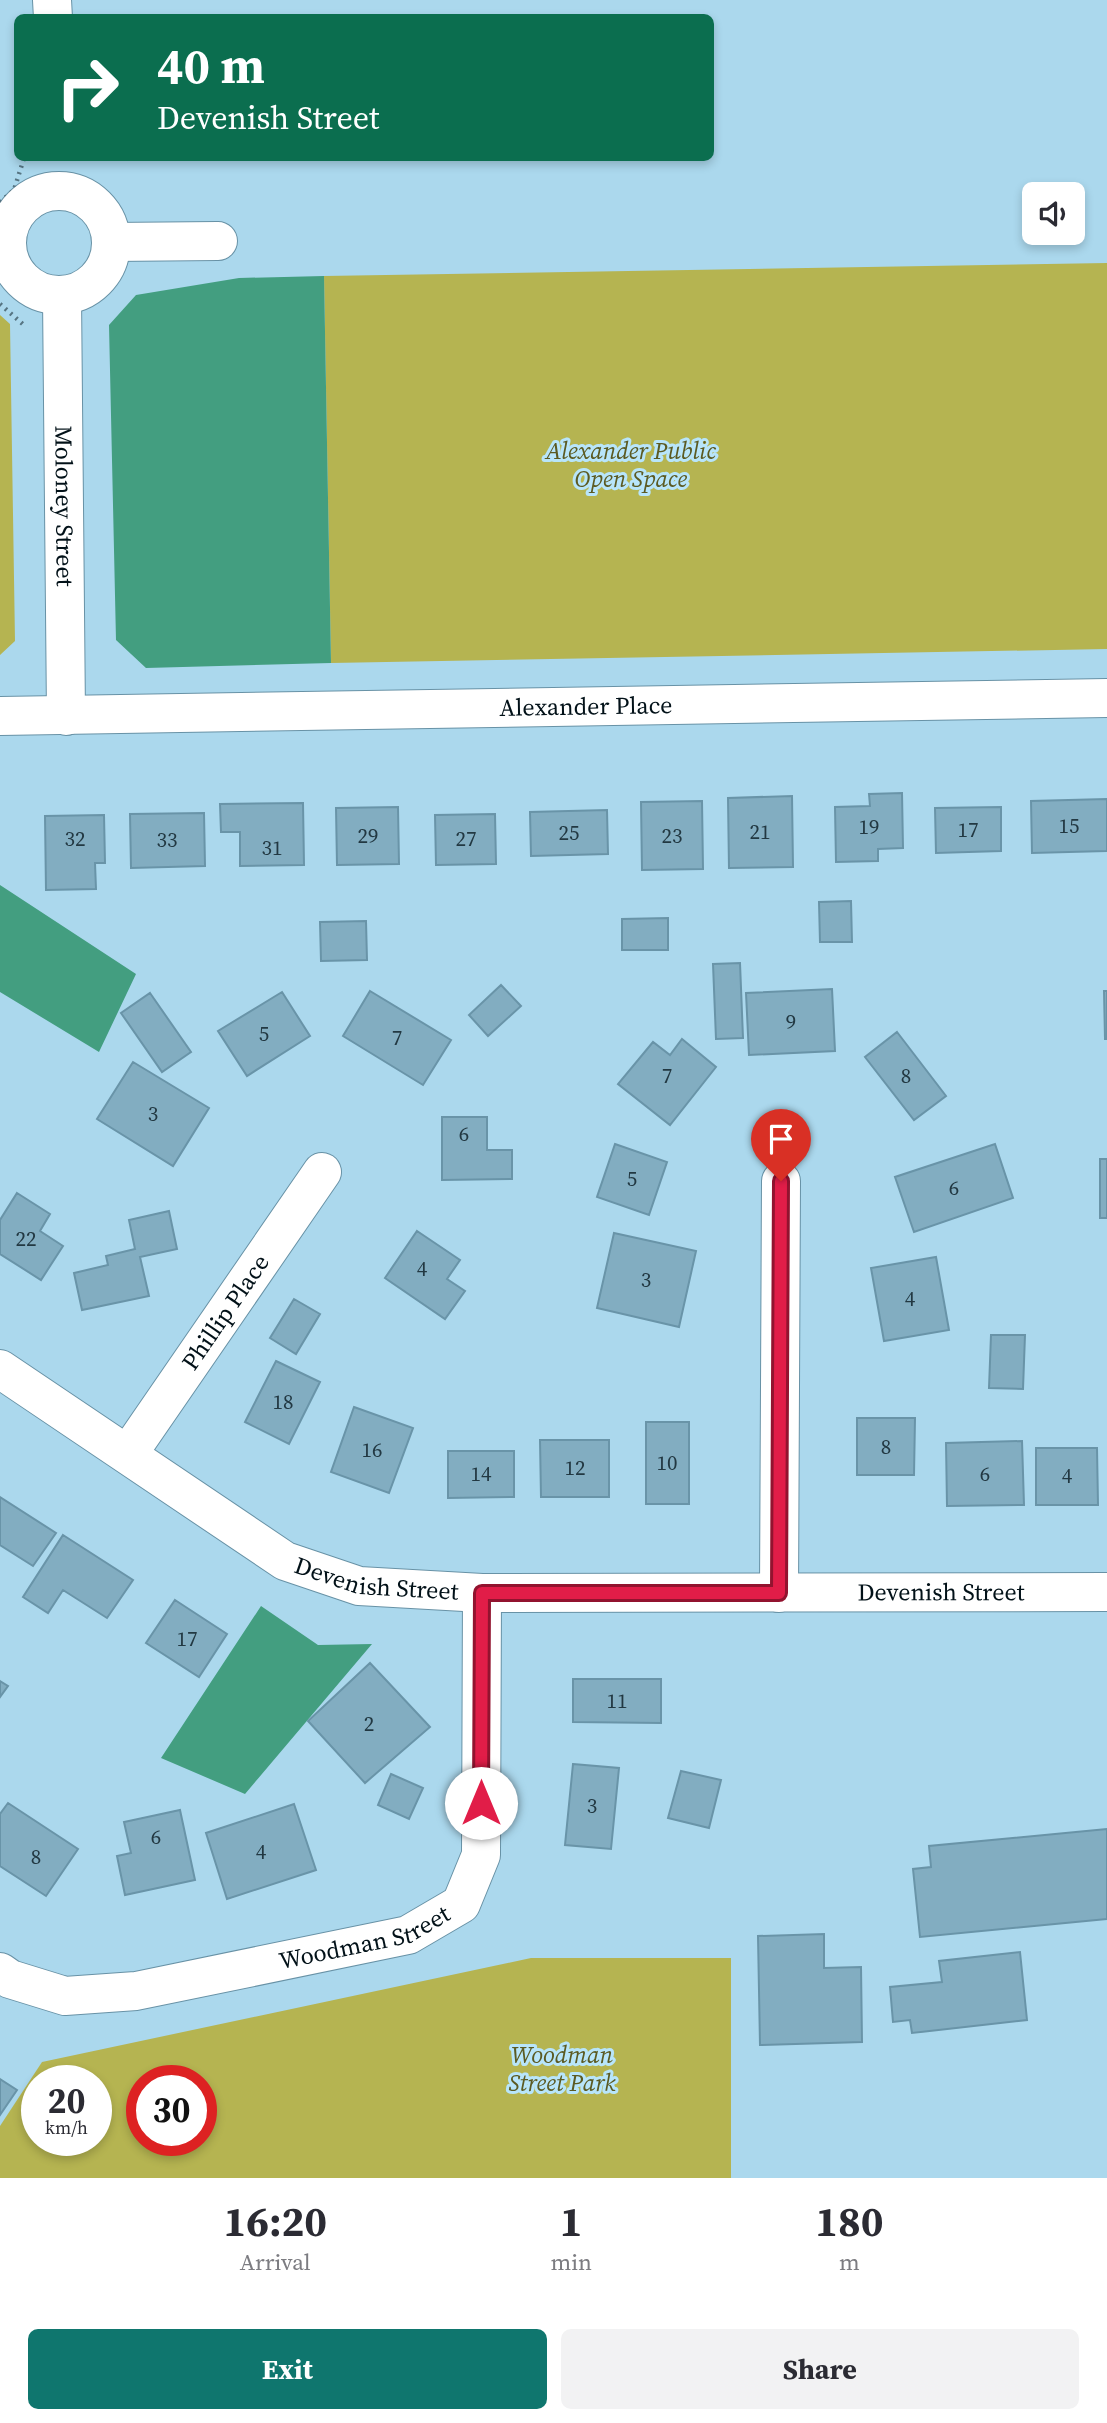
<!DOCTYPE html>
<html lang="en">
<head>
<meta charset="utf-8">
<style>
  :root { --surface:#fff; --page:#f2f2f3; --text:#2b2b33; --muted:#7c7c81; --accent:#0f766e }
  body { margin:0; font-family:"Source Serif 4",serif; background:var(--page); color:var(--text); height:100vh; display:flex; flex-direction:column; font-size:26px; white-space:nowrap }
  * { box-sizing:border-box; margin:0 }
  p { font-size:23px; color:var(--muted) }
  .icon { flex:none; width:38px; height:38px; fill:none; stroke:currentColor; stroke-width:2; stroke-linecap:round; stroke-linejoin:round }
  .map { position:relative; height:2178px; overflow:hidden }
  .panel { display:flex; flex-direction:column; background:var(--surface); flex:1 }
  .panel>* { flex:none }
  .banner { position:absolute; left:14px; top:14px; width:700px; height:147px; border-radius:10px; box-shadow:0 4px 10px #0003; background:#0b6e4f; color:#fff; overflow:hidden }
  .tools { position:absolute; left:1022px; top:182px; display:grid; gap:14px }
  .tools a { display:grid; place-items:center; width:63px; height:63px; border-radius:10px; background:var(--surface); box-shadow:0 4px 10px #0003; font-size:35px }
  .speed { position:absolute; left:21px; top:2065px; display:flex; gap:14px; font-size:35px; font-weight:700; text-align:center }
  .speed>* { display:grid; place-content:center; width:91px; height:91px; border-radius:50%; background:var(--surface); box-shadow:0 4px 10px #0003; line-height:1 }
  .speed small { font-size:18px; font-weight:400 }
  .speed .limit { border:10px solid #d22; background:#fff; color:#111 }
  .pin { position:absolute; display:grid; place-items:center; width:60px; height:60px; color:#fff; margin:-72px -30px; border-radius:50% 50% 50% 0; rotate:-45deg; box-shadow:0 0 7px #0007 }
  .pin .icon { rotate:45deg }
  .me { position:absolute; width:77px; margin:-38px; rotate:0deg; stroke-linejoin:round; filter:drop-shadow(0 0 5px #0008) }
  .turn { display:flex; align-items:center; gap:24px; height:147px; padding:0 28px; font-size:32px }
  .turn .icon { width:91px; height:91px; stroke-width:2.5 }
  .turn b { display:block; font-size:49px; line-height:60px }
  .eta { display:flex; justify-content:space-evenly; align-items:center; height:119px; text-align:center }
  .eta b { font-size:42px; font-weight:700; line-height:49px }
  .button { display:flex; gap:14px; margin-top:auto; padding:14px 28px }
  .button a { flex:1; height:80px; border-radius:10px; background:var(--accent); color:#fff; font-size:28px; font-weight:700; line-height:80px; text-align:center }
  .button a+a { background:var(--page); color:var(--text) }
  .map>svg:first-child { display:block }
  .green { fill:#b5b451; fill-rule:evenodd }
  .water { fill:#439e80 }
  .building { fill:#82adc1; stroke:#6994a8; stroke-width:2 }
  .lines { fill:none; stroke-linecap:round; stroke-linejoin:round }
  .minor-casing { stroke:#6892a6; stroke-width:40 }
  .path { stroke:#567482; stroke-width:4.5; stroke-dasharray:2 5; stroke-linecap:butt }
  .minor { stroke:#fff; stroke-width:38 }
  .route-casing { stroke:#92132f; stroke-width:18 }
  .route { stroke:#e11d48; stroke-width:12 }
  .labels { text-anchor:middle; stroke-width:6; stroke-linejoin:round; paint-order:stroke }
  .number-label { font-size:21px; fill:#223842 }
  .park-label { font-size:24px; font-style:italic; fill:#5b5a22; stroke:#b8e5fa }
  .street-label { font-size:24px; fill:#021118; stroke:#b8e5fa }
</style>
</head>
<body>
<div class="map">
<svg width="1107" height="2178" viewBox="0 0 1107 2178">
  <rect width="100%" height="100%" fill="#abd8ed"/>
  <path class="green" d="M1107 263V649L331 663 324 276Z
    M0 315 10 324 15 641 0 655Z
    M531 1958H731V2178H0V2126L42 2062ZM37 2081H96V2140H37ZM142 2081H201V2140H142Z"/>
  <path class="water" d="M324 276 331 663 146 668 116 640 109 325 136 295 239 278Z
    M0 885 136 974 99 1052 0 992Z
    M261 1606 318 1645 372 1644 245 1794 161 1758Z"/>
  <path class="building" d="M902 793 903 848 878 849V861L836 862 835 807 870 806 869 794Z
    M792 796 793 867 729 868 728 798Z
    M1107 799V851L1032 853 1031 801Z
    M702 801 703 869 642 870 641 802Z
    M303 803 304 865 240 866V832H221L220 804Z
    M398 807 399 864 337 865 336 808Z
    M1001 807V851L936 853 935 808Z
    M607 810 608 854 531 856 530 812Z
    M204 813 205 866 131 868 130 814Z
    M495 814 496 864 436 865 435 815Z
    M104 815 105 863H95L96 889 46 890 45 816Z
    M851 901 852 942H820L819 902Z
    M668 918V950H622V919Z
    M366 921 367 960 321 961 320 922Z
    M740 963 743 1038 716 1039 713 964Z
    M501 985 521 1006 488 1036 469 1015Z
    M832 989 835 1051 749 1055 746 993Z
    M370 991 451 1040 423 1085 343 1036Z
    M1104 991H1107V1039H1105Z
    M282 992 310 1036 247 1076 218 1031Z
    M150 993 191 1052 162 1072 121 1013Z
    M897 1032 946 1096 914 1120 865 1057Z
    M682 1039 716 1067 670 1125 618 1084 653 1042 670 1055Z
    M133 1062 209 1108 173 1166 97 1119Z
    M442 1117H487V1150H512V1179L442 1180Z
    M615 1144 667 1162 649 1215 597 1197Z
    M995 1144 1013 1198 914 1232 895 1177Z
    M1100 1159H1107V1218H1100Z
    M17 1193 50 1214 40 1231 63 1246 41 1280 0 1254V1220Z
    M169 1211 177 1249 140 1257 149 1296 82 1310 74 1273 108 1265 106 1256 135 1249 129 1220Z
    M417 1231 460 1260 447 1279 465 1291 445 1319 385 1278Z
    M614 1233 696 1251 679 1327 597 1308Z
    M936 1257 949 1330 884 1341 871 1268Z
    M294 1299 320 1314 296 1354 270 1338Z
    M991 1335H1025L1023 1389 989 1388Z
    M276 1361 320 1382 289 1444 245 1422Z
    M354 1407 413 1428 389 1493 331 1472Z
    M857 1418H915L914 1475H857Z
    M646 1422H689V1504H646Z
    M540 1440H609V1497H541Z
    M1022 1441 1024 1505 947 1506 946 1443Z
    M1036 1448H1097L1098 1505H1036Z
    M448 1451H514V1497L448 1498Z
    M0 1497 56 1533 33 1566 0 1545Z
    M63 1535 133 1580 107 1618 63 1590 48 1613 23 1597Z
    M175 1600 227 1634 199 1677 146 1643Z
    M370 1663 430 1727 365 1783 308 1721Z
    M573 1679H661V1723L573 1722Z
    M0 1681 8 1686 0 1697Z
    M573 1764 619 1768 611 1849 565 1845Z
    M681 1771 721 1780 709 1828 668 1818Z
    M391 1774 423 1788 409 1819 378 1805Z
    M8 1803 78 1849 46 1896 0 1866V1814Z
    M294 1804 316 1870 227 1899 206 1833Z
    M180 1810 195 1880 125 1895 117 1856 131 1853 124 1822Z
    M1107 1829V1919L920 1937 913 1869 931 1867 929 1846Z
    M824 1934V1968L861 1967 862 2042 760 2045 758 1936Z
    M1020 1952 1027 2020 912 2033 910 2020 893 2022 890 1987 942 1982 939 1961Z
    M0 2079 17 2090 0 2115Z"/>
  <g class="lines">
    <defs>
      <g id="minor">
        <path d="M52 0 53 18"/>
        <circle cx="59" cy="243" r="52"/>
        <path d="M111 242 218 241"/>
        <path id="s1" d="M62 296 66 716"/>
        <path id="s2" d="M0 716 1107 698"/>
        <path id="s3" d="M0 1369 285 1561 359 1586 482 1593 1107 1592"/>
        <path id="s4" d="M128 1454 322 1172"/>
        <path d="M779 1593 781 1181"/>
        <path id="s5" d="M0 1972 10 1979 65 1996 136 1991 408 1935 461 1904 481 1855 482 1593"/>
      </g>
    </defs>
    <use href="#minor" class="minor-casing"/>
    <path class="path" d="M0 202 14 190 24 158
      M0 304 25 326"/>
    <use href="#minor" class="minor"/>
  </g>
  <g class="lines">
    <defs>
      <path id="route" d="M481 1803 482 1593H779L781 1181"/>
    </defs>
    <use href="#route" class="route-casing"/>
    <use href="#route" class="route"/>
  </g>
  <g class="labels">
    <g class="number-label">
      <text x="1069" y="833">15</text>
      <text x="869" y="834">19</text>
      <text x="968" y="837">17</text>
      <text x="760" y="839">21</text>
      <text x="569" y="840">25</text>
      <text x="368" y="843">29</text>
      <text x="672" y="843">23</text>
      <text x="75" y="846">32</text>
      <text x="466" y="846">27</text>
      <text x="167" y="847">33</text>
      <text x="272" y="855">31</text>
      <text x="791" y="1029">9</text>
      <text x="264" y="1041">5</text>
      <text x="397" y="1045">7</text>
      <text x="667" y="1083">7</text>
      <text x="906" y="1083">8</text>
      <text x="153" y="1121">3</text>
      <text x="464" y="1141">6</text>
      <text x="632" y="1186">5</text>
      <text x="954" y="1195">6</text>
      <text x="26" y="1246">22</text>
      <text x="422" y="1276">4</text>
      <text x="646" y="1287">3</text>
      <text x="910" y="1306">4</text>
      <text x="283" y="1409">18</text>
      <text x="886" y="1454">8</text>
      <text x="372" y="1457">16</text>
      <text x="667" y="1470">10</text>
      <text x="575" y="1475">12</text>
      <text x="481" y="1481">14</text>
      <text x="985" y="1481">6</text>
      <text x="1067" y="1483">4</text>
      <text x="187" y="1646">17</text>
      <text x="617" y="1708">11</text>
      <text x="369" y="1731">2</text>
      <text x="592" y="1813">3</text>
      <text x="156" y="1844">6</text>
      <text x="261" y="1859">4</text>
      <text x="36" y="1864">8</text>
    </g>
    <g class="park-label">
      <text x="631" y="459">Alexander Public<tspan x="631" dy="28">Open Space</tspan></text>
      <text x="562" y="2063">Woodman<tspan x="562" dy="28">Street Park</tspan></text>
    </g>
    <g class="street-label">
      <text dy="8" stroke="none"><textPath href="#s1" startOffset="210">Moloney Street</textPath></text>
      <text dy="8" stroke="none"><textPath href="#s2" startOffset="586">Alexander Place</textPath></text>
      <text dy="8" stroke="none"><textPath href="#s4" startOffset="172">Phillip Place</textPath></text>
      <text dy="8" stroke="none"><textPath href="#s3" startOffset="438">Devenish Street</textPath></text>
      <text dy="8" stroke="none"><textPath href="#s3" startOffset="1004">Devenish Street</textPath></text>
      <text dy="8" stroke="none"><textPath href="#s5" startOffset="376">Woodman Street</textPath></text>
    </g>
  </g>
</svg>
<div class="tools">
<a><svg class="icon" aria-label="sound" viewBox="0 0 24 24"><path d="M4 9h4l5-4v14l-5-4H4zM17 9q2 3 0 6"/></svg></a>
</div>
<div class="speed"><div>20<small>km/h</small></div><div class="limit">30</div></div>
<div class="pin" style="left:781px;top:1181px;background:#d93025"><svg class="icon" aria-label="arrive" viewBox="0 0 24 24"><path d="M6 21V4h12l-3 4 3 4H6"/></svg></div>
<svg class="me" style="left:481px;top:1803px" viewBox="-20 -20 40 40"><circle r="19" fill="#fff"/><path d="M0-13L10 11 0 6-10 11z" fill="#e11d48"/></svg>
<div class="banner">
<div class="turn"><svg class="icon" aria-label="right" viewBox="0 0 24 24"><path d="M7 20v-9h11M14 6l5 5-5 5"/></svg><div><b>40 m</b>Devenish Street</div></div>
</div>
</div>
<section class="panel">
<div class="eta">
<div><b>16:20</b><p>Arrival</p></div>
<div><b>1</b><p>min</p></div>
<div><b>180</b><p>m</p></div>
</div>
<div class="button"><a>Exit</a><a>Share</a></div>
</section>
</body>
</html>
